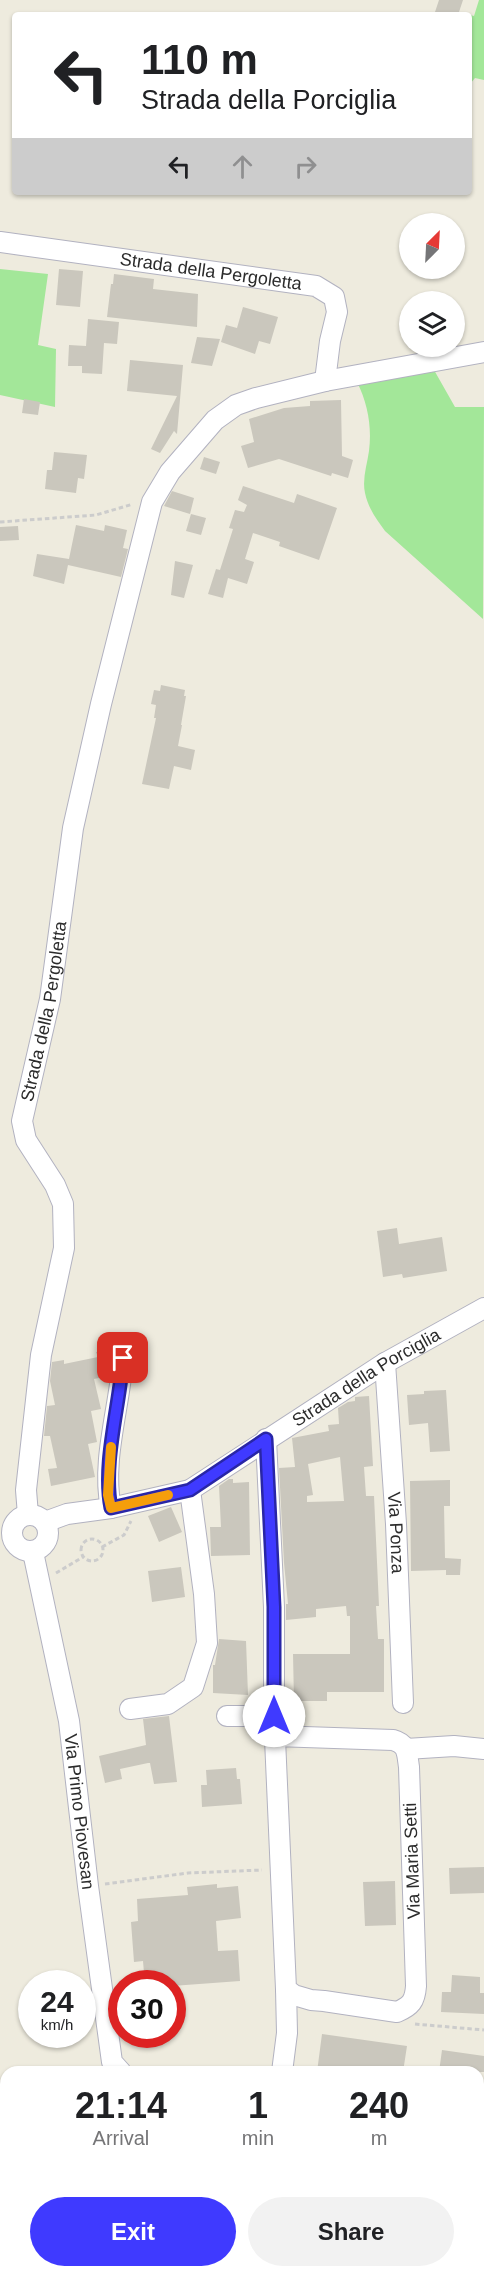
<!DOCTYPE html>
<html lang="en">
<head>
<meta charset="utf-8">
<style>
  :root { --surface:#fff; --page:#f2f2f2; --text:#202124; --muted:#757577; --accent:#3f3aff }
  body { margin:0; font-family:Arial,sans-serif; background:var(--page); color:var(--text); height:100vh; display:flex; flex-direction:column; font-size:22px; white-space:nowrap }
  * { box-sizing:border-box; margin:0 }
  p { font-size:20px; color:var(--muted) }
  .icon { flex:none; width:33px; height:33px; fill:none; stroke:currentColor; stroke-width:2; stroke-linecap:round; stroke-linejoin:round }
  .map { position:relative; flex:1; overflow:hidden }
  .drawer { position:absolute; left:0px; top:2066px; width:484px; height:212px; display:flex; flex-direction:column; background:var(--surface); border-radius:18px 18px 0 0; box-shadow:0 2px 4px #0004 }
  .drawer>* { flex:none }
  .banner { position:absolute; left:12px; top:12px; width:460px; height:183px; border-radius:6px; box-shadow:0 2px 4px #0004; background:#fff; color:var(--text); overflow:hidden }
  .needle { width:39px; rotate:24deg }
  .tools { position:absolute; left:399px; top:213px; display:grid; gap:12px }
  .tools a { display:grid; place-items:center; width:66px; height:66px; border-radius:50%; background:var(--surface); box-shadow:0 2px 4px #0004; font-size:30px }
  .speed { position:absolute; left:18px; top:1970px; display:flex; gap:12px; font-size:30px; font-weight:700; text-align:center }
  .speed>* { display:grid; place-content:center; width:78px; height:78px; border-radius:50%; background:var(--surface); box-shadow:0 2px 4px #0004; line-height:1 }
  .speed small { font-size:15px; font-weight:400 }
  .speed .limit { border:9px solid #d22; background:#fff; color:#111 }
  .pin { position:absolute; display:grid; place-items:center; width:51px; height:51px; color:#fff; margin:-26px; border-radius:12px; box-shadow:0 3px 9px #0006 }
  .me { position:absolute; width:66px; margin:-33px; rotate:0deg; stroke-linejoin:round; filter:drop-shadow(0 0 4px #0008) }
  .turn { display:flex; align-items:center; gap:21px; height:126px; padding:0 30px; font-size:27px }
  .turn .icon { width:78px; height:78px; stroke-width:2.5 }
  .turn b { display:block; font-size:42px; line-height:51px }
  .lanes { display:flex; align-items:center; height:57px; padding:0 30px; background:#0003; justify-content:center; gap:30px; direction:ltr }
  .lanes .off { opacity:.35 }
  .eta { display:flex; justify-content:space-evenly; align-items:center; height:102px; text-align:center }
  .eta b { font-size:36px; font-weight:700; line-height:42px }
  .primary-button { display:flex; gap:12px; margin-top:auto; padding:12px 30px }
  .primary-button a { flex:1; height:69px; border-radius:36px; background:var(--accent); color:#fff; font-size:24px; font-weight:700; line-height:69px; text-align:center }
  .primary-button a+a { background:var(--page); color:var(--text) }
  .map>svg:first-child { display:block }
  .green { fill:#a3e799 }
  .building { fill:#cac7bd; fill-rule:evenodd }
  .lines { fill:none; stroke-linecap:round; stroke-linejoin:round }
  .minor-casing { stroke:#b2b2c0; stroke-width:22 }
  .path { stroke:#ccc; stroke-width:3; stroke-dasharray:4.5 3; stroke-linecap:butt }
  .minor { stroke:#fff; stroke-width:20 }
  .route-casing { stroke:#2926a6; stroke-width:15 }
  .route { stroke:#3f3aff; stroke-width:10 }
  .slow { stroke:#f59e0b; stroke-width:10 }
  .labels { text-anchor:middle; stroke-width:4.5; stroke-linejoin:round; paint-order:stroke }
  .street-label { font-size:18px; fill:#2c2c2c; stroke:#fff }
</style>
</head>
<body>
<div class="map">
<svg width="484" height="2276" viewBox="0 0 484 2276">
  <rect width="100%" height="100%" fill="#eeebde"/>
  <path class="green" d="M479 0H484V80L475 78 470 84V15L474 16Z
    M0 269 48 274 38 345 56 349 55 407 0 395Z
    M434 370 455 407H484L483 619 385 531C377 520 368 508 365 493 362 479 367 465 369 451 372 427 368 404 357 382Z"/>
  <path class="building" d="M439 0H463L458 15H434Z
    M59 269 83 271 80 307 56 305Z
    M114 274 154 279 153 289 198 294 197 327 107 317 111 284H113Z
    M243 307 278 317 270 344 259 341 255 354 221 342 226 325 237 328Z
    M88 319 119 322 117 344 104 343 102 374 82 373V366H68L69 345 86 346Z
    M197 337 220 339 212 366 191 363Z
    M130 360 183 365 177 434 174 431 160 453 151 449 177 396 127 391Z
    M24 399 40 402 38 415 22 413Z
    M341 400 342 456 353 460 348 478 332 473 331 476 279 459 248 468 241 446 254 442 249 419 284 408 310 406V401Z
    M54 452 87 455 84 479 78 478 76 493 45 489 47 470H52Z
    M204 457 220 462 216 474 200 469Z
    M243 486 294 503 297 494 337 508 319 560 279 546 280 542 253 533 245 559 254 562 247 584 228 578 223 598 208 594 216 569 220 570 233 529 229 528 235 510 244 512 247 505 238 500Z
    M172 491 194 498 190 514 164 506Z
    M191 514 206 518 201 535 186 531Z
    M76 525 104 531 105 525 127 530 123 548 128 549 121 577 68 565 64 584 33 576 37 554 69 559Z
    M18 526 19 540 0 541V527Z
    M175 561 193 565 184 598 171 595Z
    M161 685 185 690 184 696H186L181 725H182L178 746 195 750 191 770 174 766 169 789 142 784 156 718H154L156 705 151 704 154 690 160 691Z
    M397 1228 399 1244 442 1237 447 1271 403 1278 402 1274 383 1277 377 1231Z
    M113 1349 109 1376 94 1379 101 1409 91 1411 97 1442 88 1444 95 1477 51 1486 48 1469 57 1468 50 1436H44L47 1406 55 1405 50 1381 52 1362 64 1360V1364L98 1357 96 1352Z
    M446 1390 450 1451 430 1452 428 1423 409 1425 407 1395 424 1394V1391Z
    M369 1396 373 1466 364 1467 366 1496H374L379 1606H376L378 1639H384V1692H327V1701H294L293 1654H350V1616H347L346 1606 316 1609V1617L286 1620V1604H288L284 1563 279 1468 295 1467 292 1438 329 1431 328 1425 339 1424 338 1408 348 1402 355 1401V1397ZM340 1457 344 1501 307 1502V1496L313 1495 308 1464Z
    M229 1479H233V1483L249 1482 250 1555 211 1556 210 1527H221L219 1486Z
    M450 1480V1506H444L445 1558 461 1559 460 1575H446V1570L411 1571 410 1481Z
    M171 1507 182 1532 159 1542 148 1516Z
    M181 1567 185 1597 152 1602 148 1571Z
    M219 1639 246 1641 248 1695 213 1693V1665H215Z
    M169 1716 177 1782 154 1784 150 1763H148L120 1769 122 1779 105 1783 99 1756 146 1745 143 1719Z
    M236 1768 237 1779H240L242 1804 202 1807 201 1785H207L206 1770Z
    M484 1867V1893L450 1894 449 1868Z
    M395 1881 396 1925 365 1926 363 1882Z
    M217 1884V1888L238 1886 241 1918 216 1921 218 1951 238 1950 240 1981 172 1986V1983H150V1973H144L143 1961 134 1962 131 1922 138 1921 137 1899 188 1895 187 1887Z
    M452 1975 480 1977V1993H484V2014L441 2012 442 1992H451Z
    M322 2034 407 2046 403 2072H317Z
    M442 2050 484 2056V2072H439Z"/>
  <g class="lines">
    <defs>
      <g id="minor">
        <path id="s1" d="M0 242 316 286 334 297 337 312 330 341 325 381"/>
        <path id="s2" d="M385 1363 396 1524 403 1703"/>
        <path d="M266 1439 274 1607V1716L286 1989 294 1995 311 2000 324 2001 397 2012C411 2006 415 2001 416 1986L409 1767C407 1754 408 1744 393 1740L275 1736"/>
        <path d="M111 1508C101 1461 120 1406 123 1358"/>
        <circle cx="30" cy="1533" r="18"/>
        <path id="s3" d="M28 1515 26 1490 41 1355 64 1248 63 1204 55 1185 26 1140 22 1121 50 999 73 828 101 704 152 502 170 472 215 420 236 405 256 398 325 381 484 352"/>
        <path id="s4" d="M45 1522 67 1514 111 1508 190 1490 385 1363 484 1308"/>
        <path id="s5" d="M33 1552 69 1721 88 1886 112 2062 121 2072"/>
        <path d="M130 1709 168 1704 193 1687 207 1643 204 1594 190 1490"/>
        <path d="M227 1716H274"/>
        <path d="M406 1749 454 1746 484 1749"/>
        <path d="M282 2072 287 2033 286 1989"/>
        <path d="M478 2143 484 2144"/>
      </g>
    </defs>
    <use href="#minor" class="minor-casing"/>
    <path class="path" d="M0 522 96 515 133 504
      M81 1550a11 11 0 1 1 22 0a11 11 0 1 1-22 0Z
      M102 1547 124 1535 131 1521
      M56 1573 83 1557
      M105 1884 188 1873 262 1870
      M415 2024 484 2030"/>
    <use href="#minor" class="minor"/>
  </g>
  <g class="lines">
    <defs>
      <path id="route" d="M123 1358C120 1405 102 1463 111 1508L190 1490 266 1439 274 1607V1716"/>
    </defs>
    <use href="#route" class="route-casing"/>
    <use href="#route" class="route"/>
    <path class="slow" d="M111 1447 108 1495 111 1508 168 1495"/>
  </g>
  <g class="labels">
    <g class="street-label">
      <text dy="6" stroke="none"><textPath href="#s1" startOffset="213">Strada della Pergoletta</textPath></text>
      <text dy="6" stroke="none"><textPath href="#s3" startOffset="520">Strada della Pergoletta</textPath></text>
      <text dy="6" stroke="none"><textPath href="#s4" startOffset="358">Strada della Porciglia</textPath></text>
      <text dy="6" stroke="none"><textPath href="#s2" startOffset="170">Via Ponza</textPath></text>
      <text dy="6" stroke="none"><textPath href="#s5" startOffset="264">Via Primo Piovesan</textPath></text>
      <text transform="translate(412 1861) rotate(-92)" y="6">Via Maria Setti</text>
    </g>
  </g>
</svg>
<div class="tools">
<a><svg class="needle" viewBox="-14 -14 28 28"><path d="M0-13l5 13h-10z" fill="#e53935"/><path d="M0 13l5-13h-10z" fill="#757577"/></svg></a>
<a><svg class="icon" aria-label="layers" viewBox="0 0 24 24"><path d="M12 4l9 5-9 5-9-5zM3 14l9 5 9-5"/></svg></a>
</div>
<div class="speed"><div>24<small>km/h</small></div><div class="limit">30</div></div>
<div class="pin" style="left:123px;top:1358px;background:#d93025"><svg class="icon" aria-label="arrive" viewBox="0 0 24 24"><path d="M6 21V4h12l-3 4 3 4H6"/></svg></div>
<svg class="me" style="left:274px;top:1716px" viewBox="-20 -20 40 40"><circle r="19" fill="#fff"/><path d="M0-13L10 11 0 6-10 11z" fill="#3f3aff"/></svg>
<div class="banner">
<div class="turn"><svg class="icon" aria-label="left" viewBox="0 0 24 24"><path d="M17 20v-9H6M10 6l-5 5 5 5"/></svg><div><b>110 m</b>Strada della Porciglia</div></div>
<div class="lanes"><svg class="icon" aria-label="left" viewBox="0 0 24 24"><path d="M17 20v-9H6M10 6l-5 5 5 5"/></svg><svg class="icon off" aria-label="ahead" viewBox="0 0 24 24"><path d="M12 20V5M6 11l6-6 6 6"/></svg><svg class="icon off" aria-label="right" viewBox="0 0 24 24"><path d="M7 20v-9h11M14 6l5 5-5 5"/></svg></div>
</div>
<section class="drawer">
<div class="eta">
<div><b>21:14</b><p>Arrival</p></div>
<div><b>1</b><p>min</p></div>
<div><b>240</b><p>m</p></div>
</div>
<div class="primary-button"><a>Exit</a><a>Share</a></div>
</section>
</div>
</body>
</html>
